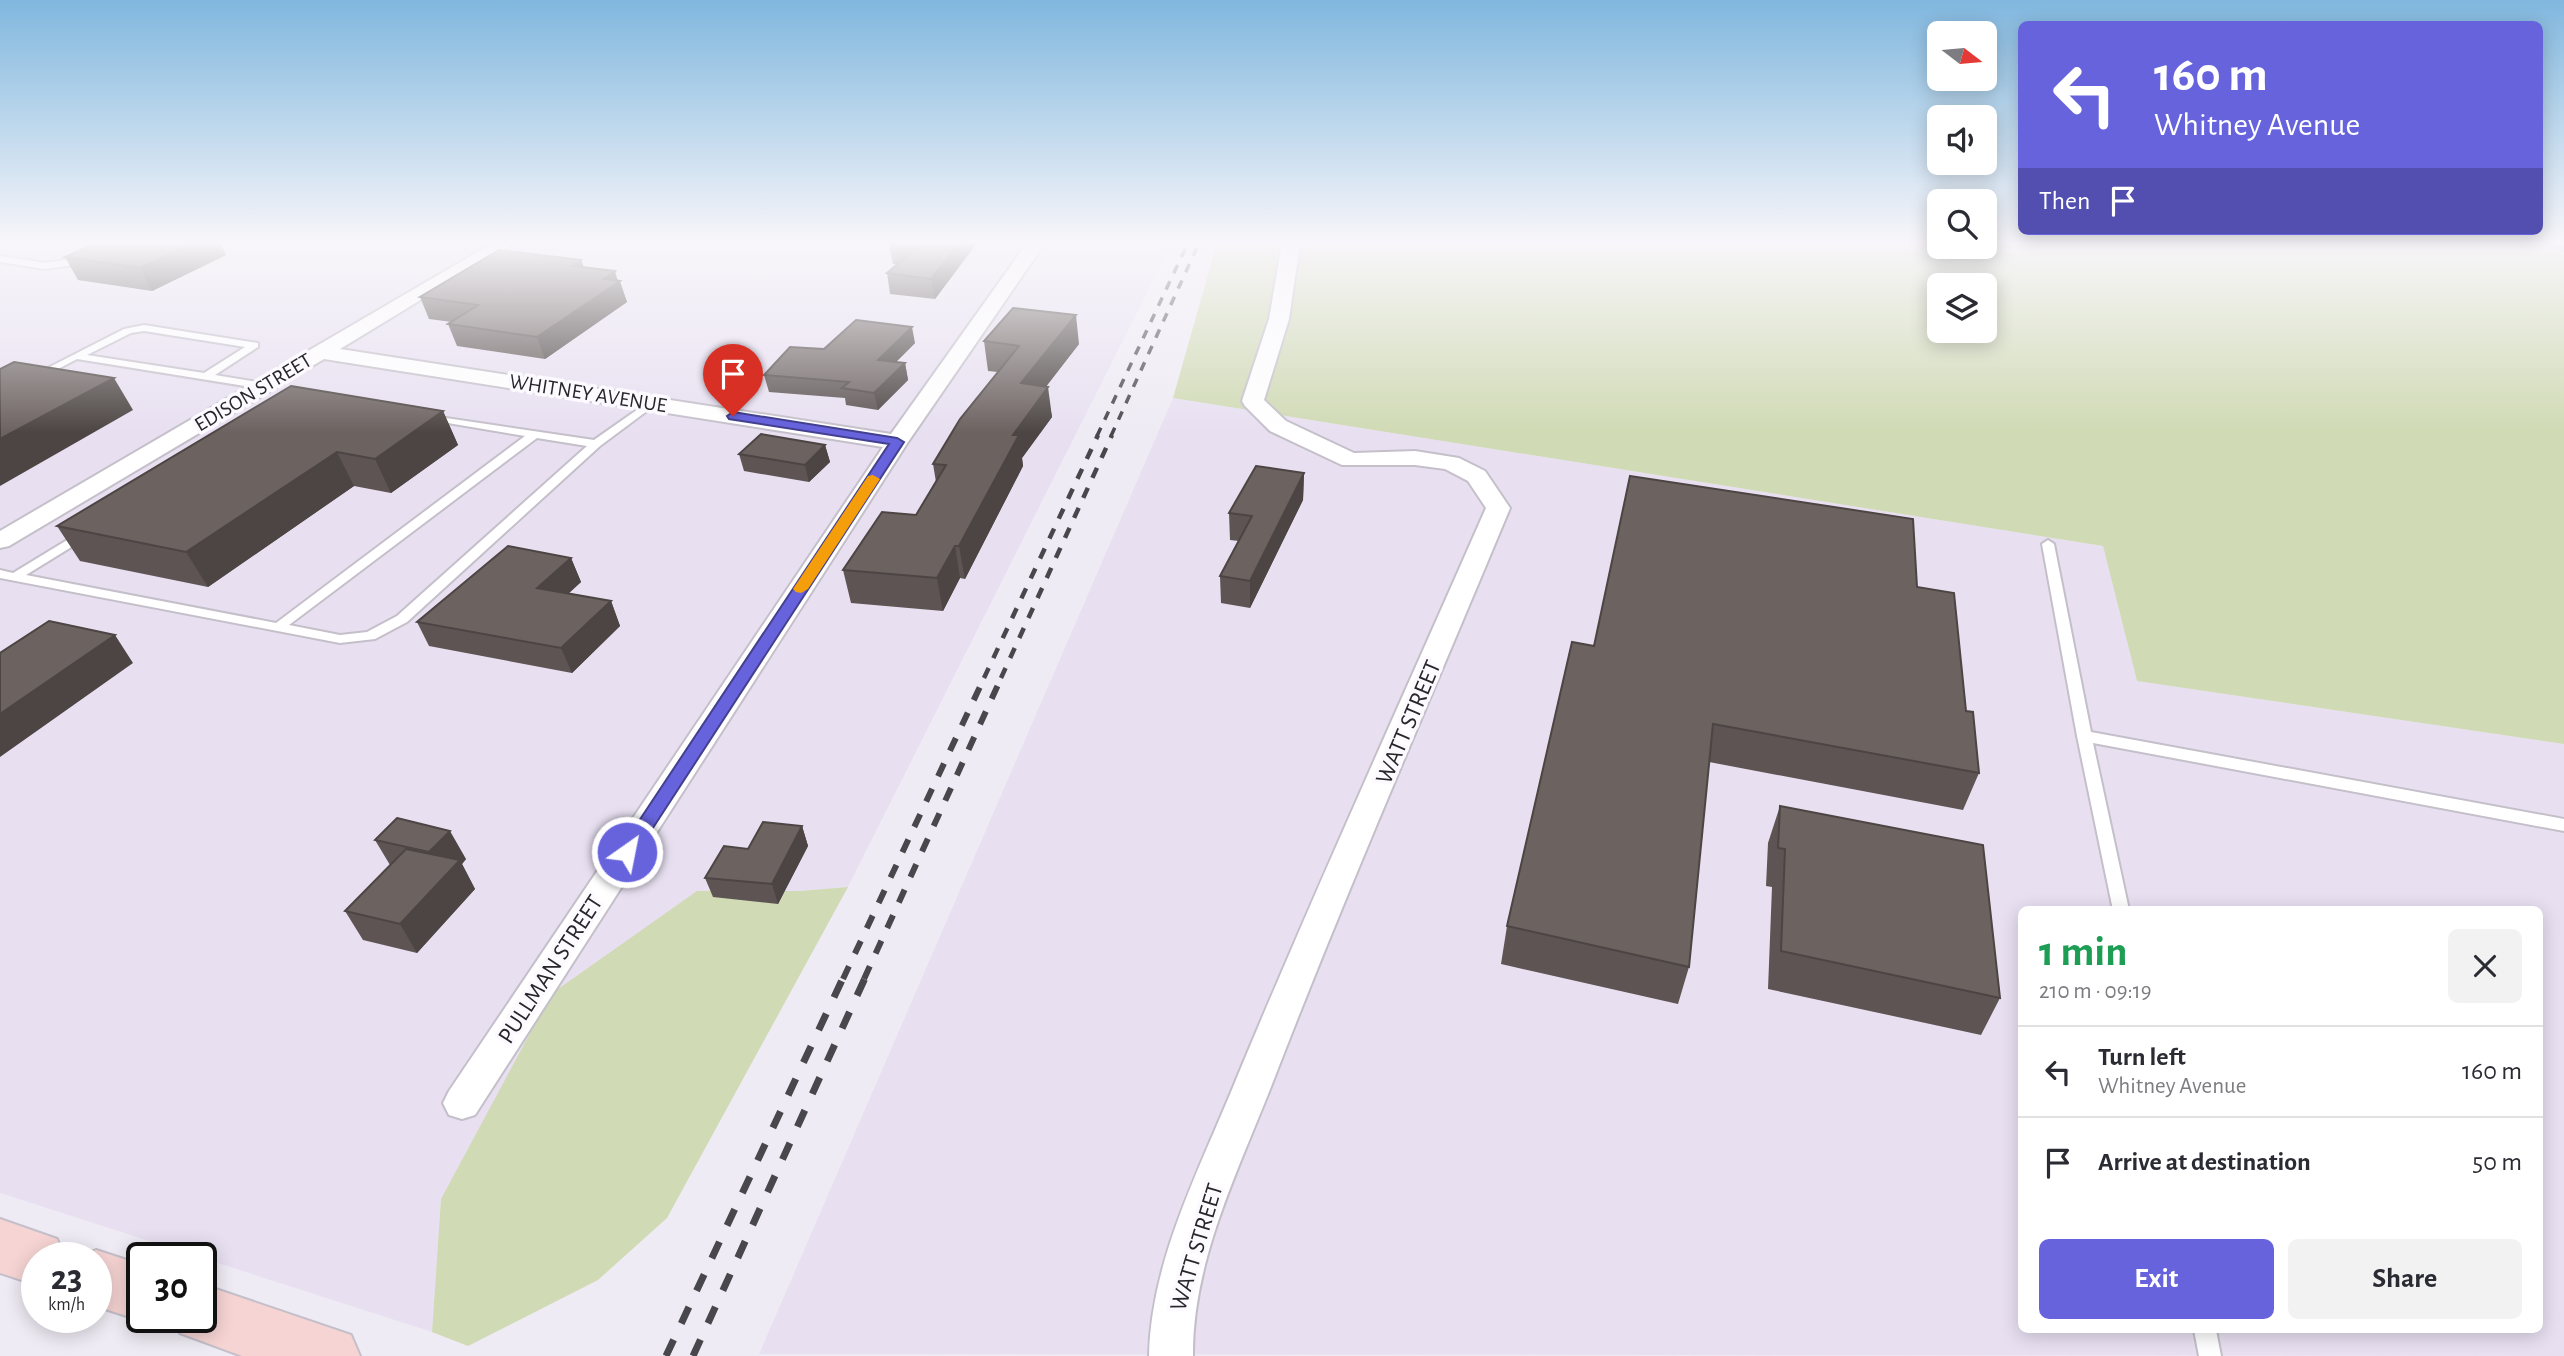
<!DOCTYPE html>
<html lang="en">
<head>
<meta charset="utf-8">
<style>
  :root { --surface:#fff; --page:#f2f2f3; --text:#2b2b33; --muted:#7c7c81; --line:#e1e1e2; --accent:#6763dc }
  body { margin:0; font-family:"Alegreya Sans",sans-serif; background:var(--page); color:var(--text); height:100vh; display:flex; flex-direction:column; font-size:26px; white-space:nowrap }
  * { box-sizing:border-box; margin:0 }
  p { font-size:23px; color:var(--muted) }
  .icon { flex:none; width:38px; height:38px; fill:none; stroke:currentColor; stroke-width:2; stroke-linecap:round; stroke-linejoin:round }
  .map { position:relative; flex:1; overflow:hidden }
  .details { position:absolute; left:2018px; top:906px; width:525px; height:427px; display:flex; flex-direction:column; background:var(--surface); border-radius:10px; box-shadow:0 4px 18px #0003 }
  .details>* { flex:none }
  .top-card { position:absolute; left:2018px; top:21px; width:525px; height:214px; border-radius:10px; box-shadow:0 4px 18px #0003; background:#6763dc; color:#fff; overflow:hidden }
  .needle { width:46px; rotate:106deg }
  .buttons { position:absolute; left:1927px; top:21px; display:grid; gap:14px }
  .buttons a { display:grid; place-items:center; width:70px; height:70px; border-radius:10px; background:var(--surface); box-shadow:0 4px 18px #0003; font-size:35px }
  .speed { position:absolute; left:21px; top:1242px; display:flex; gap:14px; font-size:35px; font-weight:700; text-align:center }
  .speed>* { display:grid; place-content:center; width:91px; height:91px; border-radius:50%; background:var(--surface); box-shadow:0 4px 18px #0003; line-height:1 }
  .speed small { font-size:18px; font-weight:400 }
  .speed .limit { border:4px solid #111; border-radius:10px; background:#fff; color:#111 }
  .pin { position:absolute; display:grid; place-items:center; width:60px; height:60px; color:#fff; margin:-72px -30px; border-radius:50% 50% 50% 0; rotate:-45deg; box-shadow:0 0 7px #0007 }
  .pin .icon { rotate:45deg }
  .me { position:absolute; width:77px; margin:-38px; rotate:33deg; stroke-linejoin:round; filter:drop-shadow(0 0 5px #0008) }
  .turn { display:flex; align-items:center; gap:24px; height:147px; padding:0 21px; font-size:32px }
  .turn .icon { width:91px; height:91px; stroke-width:2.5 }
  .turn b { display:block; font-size:49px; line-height:60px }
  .then { display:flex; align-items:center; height:66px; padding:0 21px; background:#0003; gap:14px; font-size:26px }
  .round { display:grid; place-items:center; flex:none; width:74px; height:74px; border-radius:10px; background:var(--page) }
  .headline { display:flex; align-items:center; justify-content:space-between; height:119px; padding:0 21px }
  h1 { font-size:42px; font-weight:700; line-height:52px; color:#1e9e55 }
  .button { display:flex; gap:14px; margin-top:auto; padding:14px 21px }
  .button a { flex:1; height:80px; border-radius:10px; background:var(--accent); color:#fff; font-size:28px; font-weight:700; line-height:80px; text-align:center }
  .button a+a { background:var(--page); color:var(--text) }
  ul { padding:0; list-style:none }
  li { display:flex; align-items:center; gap:21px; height:91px; padding:0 21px; border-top:2px solid var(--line) }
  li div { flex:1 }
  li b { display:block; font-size:26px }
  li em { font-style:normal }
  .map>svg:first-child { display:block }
  .built { fill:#e8e0f1; fill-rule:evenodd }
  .green { fill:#d0dab4; fill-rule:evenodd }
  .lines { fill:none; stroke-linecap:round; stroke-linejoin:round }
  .stream { stroke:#85bbcf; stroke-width:6 }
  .lane-casing { stroke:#c4bfc9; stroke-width:4 }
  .street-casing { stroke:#c4bfc9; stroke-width:4 }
  .secondary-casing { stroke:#c4bfc9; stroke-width:4 }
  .lane { fill:#fff; fill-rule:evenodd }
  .street { fill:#fff; fill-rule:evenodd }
  .secondary { fill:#f7d4d4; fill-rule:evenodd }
  .rail-far3 { stroke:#48474b; stroke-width:3.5; stroke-dasharray:9 9; stroke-linecap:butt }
  .rail-far2 { stroke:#48474b; stroke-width:4.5; stroke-dasharray:11 11; stroke-linecap:butt }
  .rail-far1 { stroke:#48474b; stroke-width:6; stroke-dasharray:14 14; stroke-linecap:butt }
  .rail { stroke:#48474b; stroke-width:7; stroke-dasharray:18 18; stroke-linecap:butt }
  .wall { fill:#5d5453 }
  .shaded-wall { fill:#4c4543 }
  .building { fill:#6c6260; stroke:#4c4543; stroke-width:2 }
  .route { fill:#6763dc; stroke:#43408f; stroke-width:2 }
  .slow { fill:#f59e0b }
  .labels { text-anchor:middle; stroke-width:7; stroke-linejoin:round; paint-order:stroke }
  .far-street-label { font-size:21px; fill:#272629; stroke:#fcf9ff }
  .street-label { font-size:24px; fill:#272629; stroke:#fcf9ff }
</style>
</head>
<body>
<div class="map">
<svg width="2564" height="1356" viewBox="0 0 2564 1356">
  <rect width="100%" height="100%" fill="#efebf4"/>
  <path class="built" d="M0 243H1172L848 887 800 891 441 1199 432 1332 0 1193Z
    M1173 398 2103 546 2137 681 2564 744V1356L759 1354ZM2021 910H2539V1330H2021Z"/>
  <path class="green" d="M1217 243H1939V247H1984L1985 243H2564V744L2137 681 2103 546 1173 398ZM1939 285H1984V331H1939Z
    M848 887 667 1218 598 1280 468 1346 432 1332 441 1199 551 994 697 891H800Z"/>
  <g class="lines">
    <path class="stream" d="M2551 243 2564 249"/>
    <defs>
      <path id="lane" d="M0 256 45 263 85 257 90 260 85 263 45 269 0 262Z
        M144 325 258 343V347L215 375 263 383 268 386 263 389 77 359 41 378 37 379 32 376 124 329ZM144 331 245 347 204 373 87 355 131 333Z
        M651 400 656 403 655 405 600 446 407 622 375 639 340 643 0 578V570L13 573 82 531 88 535 86 538 26 575 276 623 525 436 430 420 425 417 426 415 594 440ZM537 438 587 446 397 616 367 632 340 635 289 625Z
        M2048 540 2054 544 2091 732 2564 819V831L2093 743 2129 910H2113L2077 736 2042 544Z
        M2194 1330H2216L2221 1356H2199Z"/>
      <path id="street" d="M493 243H514L340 349 891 434 1027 243H1045L908 442 475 1115 462 1119 449 1115 443 1103 449 1091 883 447 324 359 9 546 0 548V531Z
        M1282 243H1300L1289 319 1264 400 1286 421 1354 453 1415 451 1459 458 1485 471 1510 508C1431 698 1348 887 1274 1079 1240 1167 1192 1260 1193 1356H1149C1151 1258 1202 1165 1238 1075 1317 885 1403 697 1486 508L1468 481 1445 469 1415 465H1342L1270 431 1245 406 1242 401 1269 319Z"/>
      <path id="secondary" d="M0 1219 57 1239 65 1258H37V1285L0 1273Z
        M96 1250 142 1265V1318H151L142 1321 96 1306V1258H76Z
        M201 1284 351 1335 360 1356H242L180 1333 174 1318H201Z"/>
    </defs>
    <use href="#lane" class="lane-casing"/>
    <use href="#street" class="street-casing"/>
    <use href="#secondary" class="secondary-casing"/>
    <use href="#lane" class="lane"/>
    <use href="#street" class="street"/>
    <use href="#secondary" class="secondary"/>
    <path class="rail-far3" d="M1097 436 1188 243
      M1111 436 1199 243"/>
    <path class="rail-far2" d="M984 678 1098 435
      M1001 678 1112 435"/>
    <path class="rail-far1" d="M843 979 985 676
      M864 979 1002 676"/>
    <path class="rail" d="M666 1356 843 978
      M693 1356 865 978"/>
  </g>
  <path class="wall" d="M97 243H220L226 255 152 291 78 280 65 257Z
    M891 243H977L935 299 890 294 887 273 897 264H893L889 244Z
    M581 260 584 267 618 280 627 302 545 359 457 346 448 324 452 322 429 319 420 297Z
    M984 341 1079 344 1046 386 1052 417 1022 458 1023 466 965 579 960 578 943 611 851 603 843 570 916 515 936 482 933 464 998 372 988 371Z
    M915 343 896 362 905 363 908 380 878 410 846 405 845 398 769 392 764 375 824 349Z
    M443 411 458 445 391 493 354 486 208 587 80 561 57 526Z
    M825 445 830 462 809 482 744 471 739 454Z
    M1304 473 1303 500 1250 608 1221 603 1220 576 1239 541 1230 540 1229 513Z
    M571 558 581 582 569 593 611 601 620 626 572 673 429 646 417 622Z
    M1917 587 1966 711 1979 773 1963 810 1709 762 1689 967 1678 1004 1501 964 1507 926 1594 646Z
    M1780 806 2000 998 1981 1035 1768 989 1772 887 1766 886 1768 843Z
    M802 826 808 846 778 904 713 897 705 878 748 849Z
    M375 840 466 859 462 864 475 889 417 953 363 940 345 911 390 865Z"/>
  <path class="shaded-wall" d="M192 243H220L226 255 152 291 140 268Z
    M959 243H977L935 299 931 279Z
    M581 260 588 281 573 266Z
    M615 271 618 282 620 281 627 302 545 359 537 337 604 279Z
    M1076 315 1079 344 1025 414 1021 383Z
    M912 327 915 343 882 376 878 360Z
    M905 363 908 380 878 410 874 393Z
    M114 378 133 410 0 486V439Z
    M1048 387 1052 417 1022 458 1023 466 965 579 959 546 1013 435Z
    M443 411 458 445 391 493 375 459Z
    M825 445 830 462 809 482 805 465Z
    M337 452 354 486 208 587 186 552Z
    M1304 473 1303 500 1250 608V581Z
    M955 546 960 578 943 611 937 578Z
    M571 558 581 582 547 613 537 588Z
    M611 601 620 626 572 673 561 648Z
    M115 635 133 663 0 757V714Z
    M802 826 808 846 778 904 772 884Z
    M450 831 466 859 462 864 475 889 417 953 400 924 444 878 429 852Z"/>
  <path class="building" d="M97 243H192L140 268 65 257Z
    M891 243H959L931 279 887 273 918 246 889 244Z
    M499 250 581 260 573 266 615 271 604 279 620 281 537 337 448 324 478 305 420 297Z
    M1013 308 1076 315 1021 383 1048 387 1013 435H1019L959 546H955L937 578 843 570 882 512 916 515 946 465 933 464 960 419 1019 346 984 341Z
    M856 320 912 327 878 360 905 363 874 393 842 388 849 382 764 375 790 347 824 349Z
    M14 362 114 378 0 439V369Z
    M291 386 443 411 375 459 337 452 186 552 57 526Z
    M761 434 825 445 805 465 739 454Z
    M1256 466 1304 473 1250 581 1220 576 1252 516 1229 513Z
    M1630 476 1913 519 1917 587 1954 593 1966 711 1973 712 1979 773 1713 724 1689 967 1507 926 1572 642 1594 646Z
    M508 546 571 558 537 588 611 601 561 648 417 622Z
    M49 621 115 635 0 714V653Z
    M1780 806 1983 845 2000 998 1781 951 1785 849 1778 848Z
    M397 818 450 831 429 852 375 840Z
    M763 822 802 826 772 884 705 878 724 846 748 849Z
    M406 849 460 860 400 924 345 911Z"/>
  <linearGradient id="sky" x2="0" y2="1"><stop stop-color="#80b7de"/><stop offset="0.56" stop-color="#f8f6fa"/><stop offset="1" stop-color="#f8f6fa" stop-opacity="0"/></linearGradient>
  <rect width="2564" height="433" fill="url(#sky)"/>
  <path class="route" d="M733 412 897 438 904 442 634 857H621L618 852 621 848 889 444 729 419 727 416Z"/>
  <path class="slow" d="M873 475 880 479 808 589 801 593 796 592 793 589 868 476Z"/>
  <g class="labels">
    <g class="far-street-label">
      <text transform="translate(253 392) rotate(-31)" y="7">EDISON STREET</text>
      <text transform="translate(588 393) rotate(9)" y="7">WHITNEY AVENUE</text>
    </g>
    <g class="street-label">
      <text transform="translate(1408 722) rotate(-67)" y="8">WATT STREET</text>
      <text transform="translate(550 969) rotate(-57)" y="8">PULLMAN STREET</text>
      <text transform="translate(1196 1247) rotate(-73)" y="8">WATT STREET</text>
    </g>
  </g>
</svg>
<div class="buttons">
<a><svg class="needle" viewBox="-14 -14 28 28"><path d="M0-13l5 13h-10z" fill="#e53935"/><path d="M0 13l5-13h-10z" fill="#7c7c81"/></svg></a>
<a><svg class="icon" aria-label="sound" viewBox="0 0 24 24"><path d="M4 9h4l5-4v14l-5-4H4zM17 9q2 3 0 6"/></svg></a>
<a><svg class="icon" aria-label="search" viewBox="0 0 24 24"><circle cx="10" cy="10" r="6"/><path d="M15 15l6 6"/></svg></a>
<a><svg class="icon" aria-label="layers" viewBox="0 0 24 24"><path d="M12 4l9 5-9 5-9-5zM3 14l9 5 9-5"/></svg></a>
</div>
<div class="speed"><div>23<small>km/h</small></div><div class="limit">30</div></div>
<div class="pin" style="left:733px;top:416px;background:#d93025"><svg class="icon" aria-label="arrive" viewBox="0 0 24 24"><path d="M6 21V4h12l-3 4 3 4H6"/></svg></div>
<svg class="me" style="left:627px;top:852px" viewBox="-20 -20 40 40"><circle r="17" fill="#6763dc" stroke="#fff" stroke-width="3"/><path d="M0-11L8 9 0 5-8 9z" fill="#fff"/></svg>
<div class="top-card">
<div class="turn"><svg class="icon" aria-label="left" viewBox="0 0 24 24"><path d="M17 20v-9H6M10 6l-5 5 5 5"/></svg><div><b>160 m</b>Whitney Avenue</div></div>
<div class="then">Then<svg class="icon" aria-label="arrive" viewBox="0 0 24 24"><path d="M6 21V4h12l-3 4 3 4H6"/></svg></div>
</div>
<section class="details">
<div class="headline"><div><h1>1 min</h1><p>210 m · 09:19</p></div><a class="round"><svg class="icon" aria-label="close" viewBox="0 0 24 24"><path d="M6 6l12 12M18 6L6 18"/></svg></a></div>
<ul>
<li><svg class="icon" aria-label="left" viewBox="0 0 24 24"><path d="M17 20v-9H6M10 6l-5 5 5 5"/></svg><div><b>Turn left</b><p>Whitney Avenue</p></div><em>160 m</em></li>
<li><svg class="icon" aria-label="arrive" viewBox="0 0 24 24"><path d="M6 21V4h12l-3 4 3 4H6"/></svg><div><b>Arrive at destination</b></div><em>50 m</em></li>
</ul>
<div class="button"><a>Exit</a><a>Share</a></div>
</section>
</div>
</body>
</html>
